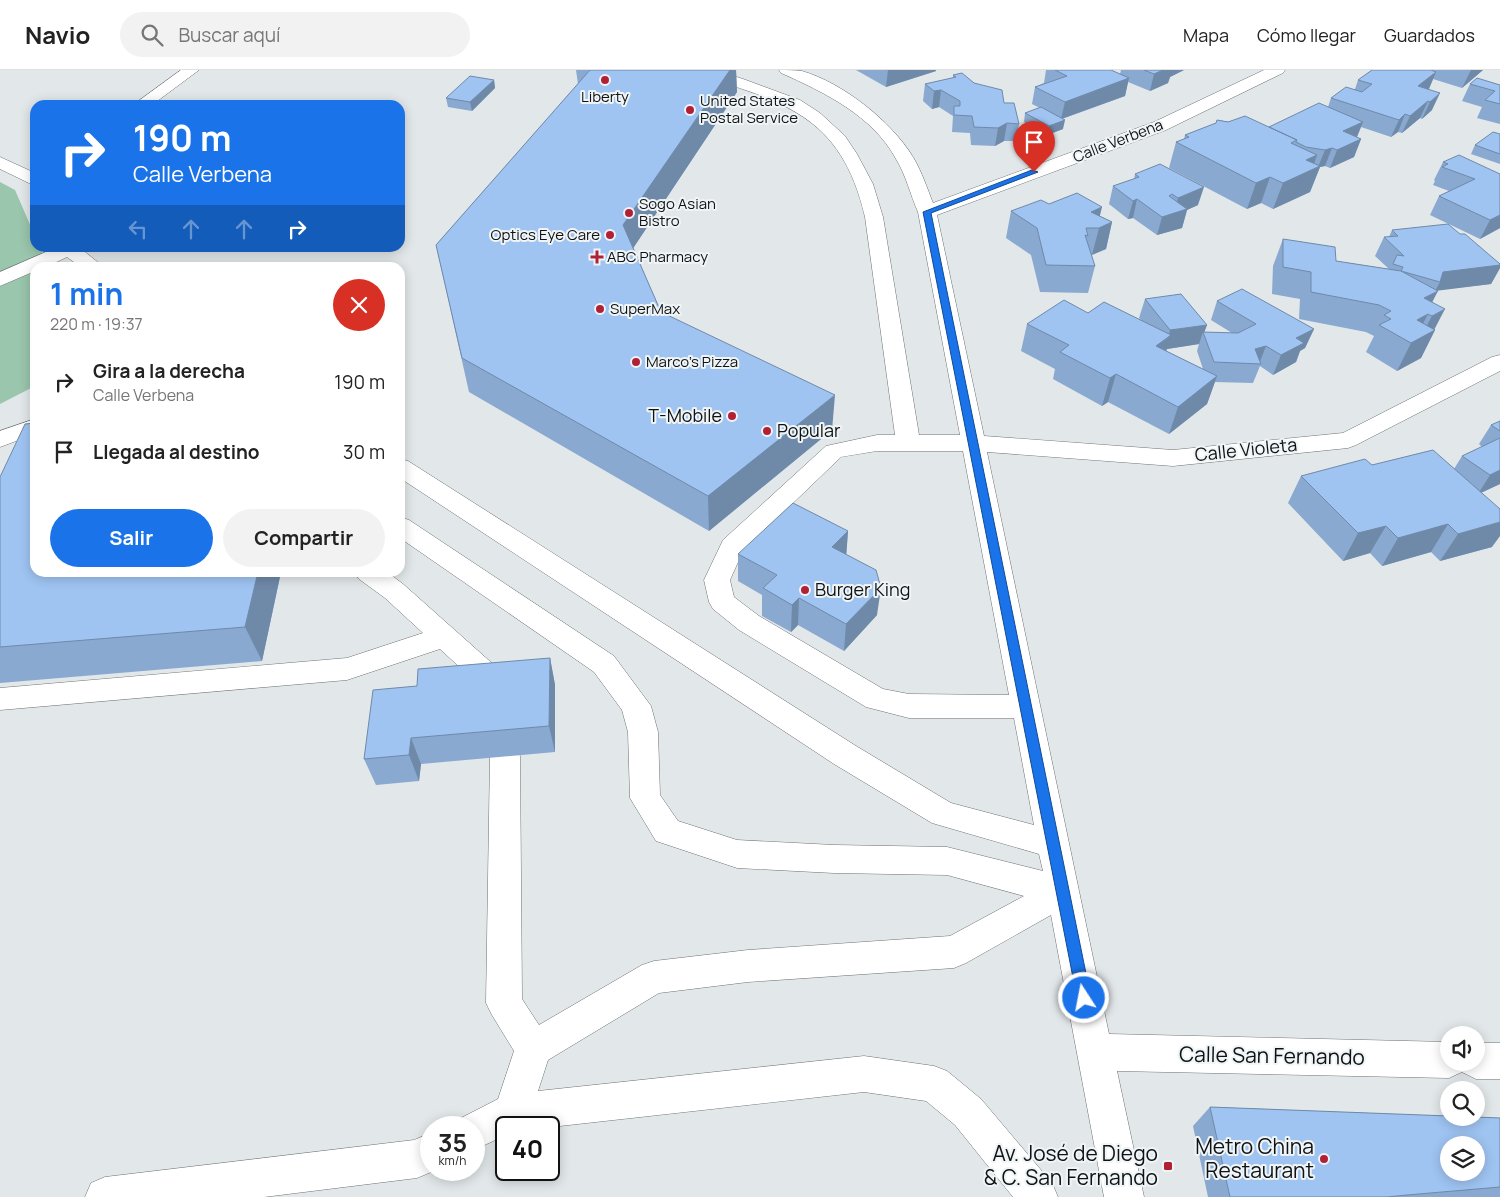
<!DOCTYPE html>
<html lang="es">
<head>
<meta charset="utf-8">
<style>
  :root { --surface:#fff; --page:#f2f2f2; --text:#222; --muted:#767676; --line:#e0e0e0; --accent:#1a73e8 }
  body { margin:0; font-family:Manrope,sans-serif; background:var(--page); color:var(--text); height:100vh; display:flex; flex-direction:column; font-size:19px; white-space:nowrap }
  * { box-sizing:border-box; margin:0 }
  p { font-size:16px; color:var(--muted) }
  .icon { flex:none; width:28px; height:28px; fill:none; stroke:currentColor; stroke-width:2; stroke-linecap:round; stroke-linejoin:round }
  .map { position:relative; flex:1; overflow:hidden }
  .drawer { position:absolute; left:30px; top:192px; width:375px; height:315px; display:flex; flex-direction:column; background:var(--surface); border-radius:15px; box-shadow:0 2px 12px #0003 }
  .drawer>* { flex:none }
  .hud { position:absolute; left:30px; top:30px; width:375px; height:152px; border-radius:15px; box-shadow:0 2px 12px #0003; background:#1a73e8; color:#fff; overflow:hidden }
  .fabs { position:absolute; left:1440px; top:956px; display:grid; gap:10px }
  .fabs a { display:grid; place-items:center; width:45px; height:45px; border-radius:50%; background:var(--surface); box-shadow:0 2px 12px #0003; font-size:25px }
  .speed { position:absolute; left:420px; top:1046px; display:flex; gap:10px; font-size:25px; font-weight:700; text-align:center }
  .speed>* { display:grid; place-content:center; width:65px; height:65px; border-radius:50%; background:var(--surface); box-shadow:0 2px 12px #0003; line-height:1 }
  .speed small { font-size:12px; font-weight:400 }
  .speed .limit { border:2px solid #111; border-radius:8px; background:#fff; color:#111 }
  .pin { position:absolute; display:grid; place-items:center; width:42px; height:42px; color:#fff; margin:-51px -21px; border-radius:50% 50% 50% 0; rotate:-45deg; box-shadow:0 0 5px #0007 }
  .pin .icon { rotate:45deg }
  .me { position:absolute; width:55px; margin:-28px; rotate:349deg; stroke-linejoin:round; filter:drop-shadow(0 0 4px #0008) }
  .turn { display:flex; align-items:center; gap:18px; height:105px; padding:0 20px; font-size:22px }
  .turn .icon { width:65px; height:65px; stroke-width:2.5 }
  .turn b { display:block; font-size:35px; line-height:42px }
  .lanes { display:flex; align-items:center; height:48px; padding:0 20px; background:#0003; justify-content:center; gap:25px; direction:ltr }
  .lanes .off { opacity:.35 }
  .round { display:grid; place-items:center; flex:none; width:52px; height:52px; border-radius:26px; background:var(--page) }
  .summary { display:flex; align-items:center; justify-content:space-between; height:85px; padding:0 20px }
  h1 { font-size:30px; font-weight:700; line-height:38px; color:var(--accent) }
  .cta { display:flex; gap:10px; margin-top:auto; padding:10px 20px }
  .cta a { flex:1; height:58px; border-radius:30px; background:var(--accent); color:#fff; font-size:20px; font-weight:700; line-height:58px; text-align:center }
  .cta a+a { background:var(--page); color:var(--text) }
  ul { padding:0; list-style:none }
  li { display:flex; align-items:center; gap:15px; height:70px; padding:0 20px }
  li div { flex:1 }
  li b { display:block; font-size:19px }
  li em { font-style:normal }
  header { display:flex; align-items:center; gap:30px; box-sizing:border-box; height:70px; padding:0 25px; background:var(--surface); border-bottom:1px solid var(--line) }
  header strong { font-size:24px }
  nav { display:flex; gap:28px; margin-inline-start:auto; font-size:18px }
  .search { width:350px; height:45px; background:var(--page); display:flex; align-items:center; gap:12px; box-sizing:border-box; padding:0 18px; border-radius:28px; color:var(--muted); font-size:19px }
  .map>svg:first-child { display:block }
  .green { fill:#9ac6ad }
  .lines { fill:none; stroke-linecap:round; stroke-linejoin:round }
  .minor-casing { stroke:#6e7274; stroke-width:1 }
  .minor { fill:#fff; fill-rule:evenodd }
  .wall { fill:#89a9d0; fill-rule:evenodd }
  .shaded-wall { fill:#6f89a9 }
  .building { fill:#9fc4f2; stroke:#6f89a9; fill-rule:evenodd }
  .route { fill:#1a73e8; stroke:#114b97 }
  .poi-dot { fill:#b22035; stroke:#eff5f7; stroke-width:2 }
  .labels { text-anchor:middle; stroke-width:4; stroke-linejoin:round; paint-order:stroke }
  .far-poi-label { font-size:15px; fill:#101112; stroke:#eff5f7; text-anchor:start }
  .far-street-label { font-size:15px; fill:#101112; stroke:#eff5f7 }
  .poi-label { font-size:18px; fill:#101112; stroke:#eff5f7; text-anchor:start }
  .street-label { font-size:18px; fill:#101112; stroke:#eff5f7 }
  .near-street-label { font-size:21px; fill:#101112; stroke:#eff5f7 }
  .near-poi-label { font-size:21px; fill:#101112; stroke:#eff5f7; text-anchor:end }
</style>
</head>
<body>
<header>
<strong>Navio</strong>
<div class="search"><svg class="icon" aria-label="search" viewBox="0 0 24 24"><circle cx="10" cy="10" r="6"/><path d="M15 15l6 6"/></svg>Buscar aquí</div>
<nav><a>Mapa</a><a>Cómo llegar</a><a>Guardados</a></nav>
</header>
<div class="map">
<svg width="1500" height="1127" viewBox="0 0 1500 1127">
  <rect width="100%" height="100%" fill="#e2e7e9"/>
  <path class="green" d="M0 112 15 120 35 166V178H40L49 197 35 198V316L0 334Z"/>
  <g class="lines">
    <defs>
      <path id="minor" d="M181 0H199L152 35H133Z
        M691 0H715L743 9 800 30 820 43 845 66 857 84 873 114 883 147 919 365H960L918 142C910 124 906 105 896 89 873 46 824 22 781 3L779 0C786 0 795 0 802 1 843 13 891 51 913 87 922 102 927 118 933 133L1154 52 1264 0H1285L1283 3 1166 60 937 145 984 366 1173 380 1343 363 1492 287 1500 285V301L1356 375 1348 378 1173 396 987 382 1109 964 1449 972V992H1476V973H1500V1009H1476L1462 1002 1449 1008 1117 1001 1144 1127H1104L1051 845 966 893 954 898 748 912 659 923 548 990 538 1021 864 986 934 996 947 1001 981 1029 1052 1113 1058 1127H1013L955 1055 926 1031 864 1022 542 1058H506V1065L474 1080V1058H457L461 1048 498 1029 514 981 492 945 486 933 490 686 494 677 505 674 516 677 520 686 522 929 539 955 642 895 654 891 748 880 950 866 1024 826 947 805 834 803 737 798 656 771 630 728 628 662 622 640 594 602 400 468V447L409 450 614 586 651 636 658 662 660 725 678 751 737 770 834 775 947 777 1043 801 1039 784 932 753 834 694 400 408V389L408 391 856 676 951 733 1034 755 1014 648H909L866 637 739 560 713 539 709 532 704 510 723 470 826 376 877 365H895L865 147C841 44 783 32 693 3ZM877 381H963L1009 625 909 624 883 619 759 546 734 527 730 510 743 481 841 387Z
        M0 87 35 103V116L0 99Z
        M55 178H80L105 198H82L67 187 44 198H35V201L0 216V202Z
        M35 349V364L0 377V361Z
        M355 502H387L403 514 512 611 516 619 512 627 502 630 492 627 440 579 347 610 0 640V618L347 588 423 563 385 528 359 509Z
        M431 1063V1100H436L417 1108 264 1127H85L91 1113 105 1107 414 1070Z"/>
    </defs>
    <use href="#minor" class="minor-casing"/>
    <use href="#minor" class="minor"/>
  </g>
  <path class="wall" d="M576 0H736L737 22 633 178 661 242 832 360 709 461 469 322 436 175 578 14Z
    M856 0H936V1L886 17Z
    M1046 0H1111L1120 4 1121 0H1184L1170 7 1168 13 1150 21 1128 12 1125 26 1062 49 1063 59 1047 65 1024 52 1025 43 1040 38 1032 34 1035 17 1044 13Z
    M1372 0H1483L1462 18 1433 9 1428 19 1432 40 1422 49 1420 48 1402 63 1398 62 1391 67 1361 57 1357 67 1361 69 1354 87 1330 98 1325 96 1320 97 1310 122 1273 139 1261 133 1247 139 1169 98 1176 72 1184 69 1185 65 1216 53 1217 50 1269 57 1328 37 1331 28 1355 19 1358 10Z
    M953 5 974 13 1004 33 1019 54 1016 71H1004L995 76 971 75 970 63 952 62 953 46 939 37 932 39 923 31 925 14 953 8Z
    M494 10 495 18 472 41 448 37 446 28Z
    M1470 14 1500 15V54L1477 48 1482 37 1462 31Z
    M1500 64V94L1471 84 1475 75Z
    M1443 92 1500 104V158L1480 169 1430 145 1439 126 1449 121 1433 115 1435 111 1434 110Z
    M1135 104 1198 135 1187 140 1182 158 1157 165 1133 148 1128 149 1109 134 1113 116 1134 109Z
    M1049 134 1100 146 1112 152 1106 179 1091 185 1095 196 1088 223 1040 222 1031 185 1006 168 1011 141Z
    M1392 160 1460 164 1500 194V198L1491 214 1437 220 1432 232 1434 260H1435L1421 288 1397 301 1366 282 1374 266 1366 262 1299 249 1300 229 1272 224 1273 196 1283 169 1336 191 1389 199 1375 186 1384 167H1389Z
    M1145 229 1207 255 1204 262 1232 263 1211 250 1217 231 1314 259 1305 278 1300 281 1296 292 1273 305 1260 296 1253 313 1215 312 1207 334 1169 364 1108 332 1102 336 1053 309 1055 299 1021 281 1027 254 1088 243 1141 250 1139 248ZM1199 274 1197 281 1203 299 1166 281 1167 279Z
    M1500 351V414L1481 423 1492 477 1440 491 1431 482 1382 496 1370 483 1343 491 1288 433 1301 406 1372 395 1454 399 1462 386 1482 377 1479 374 1491 355Z
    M0 407 35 502H281L262 591 0 613Z
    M848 461 846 485 877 545 844 581 798 555 791 562 762 546V525L738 511V484Z
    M550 588 555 615V682L421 694 419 711 376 715 364 689 417 616Z
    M1210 1037 1500 1048V1127H1208L1193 1056Z"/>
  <path class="shaded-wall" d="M730 0H736L737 22 626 189 623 155Z
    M888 0H936V1L886 17Z
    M1163 0H1184L1170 7 1168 13 1150 21 1154 4Z
    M1471 0H1483L1462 18Z
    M1436 2 1429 19 1411 33 1418 16Z
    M1129 8 1125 26 1061 49 1065 32Z
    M494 10 495 18 472 41 470 32Z
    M941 20 939 37 932 39 934 21Z
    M1440 23 1432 40 1422 49 1430 32Z
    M1428 31 1420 48 1402 63 1410 46Z
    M1405 44 1398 62 1391 67 1399 50Z
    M1065 50 1063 59 1047 65 1049 56Z
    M1363 52 1356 69 1343 61Z
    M1007 53 1004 71 995 76 998 58Z
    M1361 69 1354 87 1330 98 1337 80Z
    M1332 78 1325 96 1320 97 1310 122 1273 139 1283 113 1306 90 1317 85 1312 100 1318 97 1325 80Z
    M1270 107 1261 133 1247 139 1256 113Z
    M1204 117 1198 135 1187 140 1182 158 1157 165 1162 147 1174 143 1178 128Z
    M1137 129 1133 148 1128 149 1133 131Z
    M1102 137 1097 158 1091 142Z
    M1500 145V158L1480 169 1490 150Z
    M1112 152 1106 179 1092 185 1099 158Z
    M1500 195V198L1491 214 1435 221 1440 212 1443 202Z
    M1438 221 1425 246 1428 244 1414 271 1420 268 1432 246 1445 239 1433 262 1435 260 1421 288 1397 301 1411 273 1407 271 1424 228Z
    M1207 255 1204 263 1203 262 1199 274 1167 279 1162 292 1156 276 1168 268 1170 260Z
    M1314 259 1305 278 1300 281 1296 292 1273 305 1281 285 1296 268Z
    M1266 276 1259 294 1255 279Z
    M1116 304 1108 332 1102 336 1110 308Z
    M1217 306 1207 334 1169 364 1178 337Z
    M835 325 832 360 709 461 708 426Z
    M1500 400V414L1478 424 1490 405Z
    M1500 452V466L1492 477 1440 491 1458 464Z
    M1448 454 1431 482 1382 496 1398 468Z
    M1386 456 1370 483 1343 491 1358 463Z
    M848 461 846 489 832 477Z
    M258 502H281L262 591 245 557Z
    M881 518 877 545 844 581 846 554Z
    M799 528 798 555 791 562 792 535Z
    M550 588 555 615V682L549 656Z
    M411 668 421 694 419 711 409 685Z"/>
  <path class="building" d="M590 0H730L623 155 661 242 835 325 708 426 462 288 436 175Z
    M1055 0H1111L1129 8 1065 32 1035 17 1067 6Z
    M1144 0H1163L1154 4Z
    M1372 0H1431L1436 2 1418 16 1440 23 1430 32 1428 31 1410 46 1405 44 1399 50 1331 28 1346 17 1362 22 1372 14 1358 10Z
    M962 3 974 13 1002 20 1004 33H1014L1019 54 1007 53 998 58 974 57 972 46 954 45V36H960V31L941 20 934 21 925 14 956 7 953 5Z
    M470 6 494 10 470 32 446 28Z
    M1477 8 1500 15V34L1485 30 1495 21 1470 14Z
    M1319 33 1363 52 1343 61 1361 69 1337 80 1332 78 1325 80 1306 77 1296 72 1297 70 1269 57Z
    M1041 37 1065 50 1049 56 1025 43Z
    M1245 46 1297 70 1291 73 1317 85 1306 90 1320 96 1283 113 1270 107 1256 113 1176 72 1189 67 1185 65 1216 53 1217 50 1228 52Z
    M1493 62 1500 64V84L1475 75Z
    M1459 85 1500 104V145L1490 150 1439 126 1475 109 1442 97 1448 94 1443 92Z
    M1160 94 1204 117 1178 128 1172 124 1169 126 1187 139 1162 147 1137 129 1133 131 1113 116 1139 107 1135 104Z
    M1077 123 1102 137 1091 142 1112 152 1099 158H1086L1088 166 1085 165 1095 196 1046 195 1037 158 1011 141 1041 130 1049 134Z
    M1448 154 1460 164H1465L1500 194V195L1443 202 1440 212 1401 201 1403 197 1393 194 1397 185 1404 186 1384 167 1398 166 1392 160Z
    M1283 169 1335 177 1336 191 1401 201 1438 221 1424 228 1445 239 1432 246 1428 244 1417 250 1435 260 1411 273 1379 255 1391 249 1384 245 1391 241 1379 235 1311 222V202L1283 197Z
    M1242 219 1314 259 1296 268 1304 273 1281 285 1266 276 1255 279 1261 294 1214 292 1203 262 1238 263 1256 254 1217 231Z
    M1181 224 1207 255 1170 260 1145 229Z
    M1064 230 1088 243 1104 232 1171 265 1156 276 1217 306 1178 337 1116 304 1110 308 1060 282 1069 275 1027 254Z
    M1500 351V361L1491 355Z
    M35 353V502H258L245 557 0 577V407L25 354Z
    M1500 368V400L1490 405 1462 386Z
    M1433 380 1500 439V452L1458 464 1448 454 1398 468 1386 456 1358 463 1301 406 1365 389 1372 395Z
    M793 433 848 461 832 477 876 500 881 518 846 554 799 528 792 535 763 518 777 505 738 484Z
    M550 588 549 656 411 668 409 685 364 689 373 620 417 616 418 599Z
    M1210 1037 1449 1046V1048H1476V1047L1500 1048V1117L1407 1125 1387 1127H1230ZM1449 1075H1476V1102H1449Z"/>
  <path class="route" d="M1032 100 1038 102 931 143 1091 928 1089 933 1084 935 1079 933 1077 928 923 142Z"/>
  <g class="poi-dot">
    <circle cx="605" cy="10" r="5"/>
    <circle cx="690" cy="40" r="5"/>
    <circle cx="629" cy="143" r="5"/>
    <circle cx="610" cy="165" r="5"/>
    <path d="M594.5 179.5h5v5h5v5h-5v5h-5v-5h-5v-5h5z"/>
    <circle cx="600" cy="239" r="5"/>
    <circle cx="636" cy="292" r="5"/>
    <circle cx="732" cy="346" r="5"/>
    <circle cx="767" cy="361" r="5"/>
    <circle cx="805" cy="520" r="5"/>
    <circle cx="1324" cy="1089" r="5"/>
    <rect x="1163" y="1091" width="10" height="10" rx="2.5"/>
  </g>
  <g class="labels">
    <g class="far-poi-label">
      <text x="605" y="32" text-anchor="middle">Liberty</text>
      <text x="700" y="36">United States<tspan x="700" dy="17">Postal Service</tspan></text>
      <text x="639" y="139">Sogo Asian<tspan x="639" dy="17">Bistro</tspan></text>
      <text x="600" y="170" text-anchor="end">Optics Eye Care</text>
      <text x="607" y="192">ABC Pharmacy</text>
      <text x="610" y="244">SuperMax</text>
      <text x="646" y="297">Marco's Pizza</text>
    </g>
    <g class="far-street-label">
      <text transform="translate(1118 71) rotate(-21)" y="5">Calle Verbena</text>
    </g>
    <g class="poi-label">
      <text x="722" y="352" text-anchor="end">T-Mobile</text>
      <text x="777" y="367">Popular</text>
      <text x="815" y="526">Burger King</text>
    </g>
    <g class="street-label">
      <text transform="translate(1246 380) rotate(-6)" y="6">Calle Violeta</text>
    </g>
    <g class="near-street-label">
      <text transform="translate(1272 986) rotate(1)" y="7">Calle San Fernando</text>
    </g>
    <g class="near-poi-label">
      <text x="1314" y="1084">Metro China<tspan x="1314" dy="24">Restaurant</tspan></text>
      <text x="1158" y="1091">Av. José de Diego<tspan x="1158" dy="24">&amp; C. San Fernando</tspan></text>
    </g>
  </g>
</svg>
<div class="fabs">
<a><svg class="icon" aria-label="sound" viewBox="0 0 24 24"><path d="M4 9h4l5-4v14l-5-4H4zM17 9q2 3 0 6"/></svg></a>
<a><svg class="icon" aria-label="search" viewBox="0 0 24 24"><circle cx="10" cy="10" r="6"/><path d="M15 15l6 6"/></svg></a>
<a><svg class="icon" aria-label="layers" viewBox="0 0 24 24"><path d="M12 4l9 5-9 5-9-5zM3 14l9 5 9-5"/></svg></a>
</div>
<div class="speed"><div>35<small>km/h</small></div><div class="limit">40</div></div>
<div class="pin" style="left:1034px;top:102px;background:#d93025"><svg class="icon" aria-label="arrive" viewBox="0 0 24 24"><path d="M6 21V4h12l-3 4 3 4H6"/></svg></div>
<svg class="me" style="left:1084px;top:928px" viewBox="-20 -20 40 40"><circle r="17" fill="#1a73e8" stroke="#fff" stroke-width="3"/><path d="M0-11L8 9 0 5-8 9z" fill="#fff"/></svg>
<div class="hud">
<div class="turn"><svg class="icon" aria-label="right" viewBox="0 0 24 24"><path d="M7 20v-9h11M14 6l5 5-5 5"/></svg><div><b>190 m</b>Calle Verbena</div></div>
<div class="lanes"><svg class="icon off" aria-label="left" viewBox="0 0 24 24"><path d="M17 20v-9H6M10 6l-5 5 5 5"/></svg><svg class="icon off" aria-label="ahead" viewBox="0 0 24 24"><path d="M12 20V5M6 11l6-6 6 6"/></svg><svg class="icon off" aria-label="ahead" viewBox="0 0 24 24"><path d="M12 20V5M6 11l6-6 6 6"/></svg><svg class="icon" aria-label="right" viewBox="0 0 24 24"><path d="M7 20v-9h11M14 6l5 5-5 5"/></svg></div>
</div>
<section class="drawer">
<div class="summary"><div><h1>1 min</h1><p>220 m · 19:37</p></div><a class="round" style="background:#d93025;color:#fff"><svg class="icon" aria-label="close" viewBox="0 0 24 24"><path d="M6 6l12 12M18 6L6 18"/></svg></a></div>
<ul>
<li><svg class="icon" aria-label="right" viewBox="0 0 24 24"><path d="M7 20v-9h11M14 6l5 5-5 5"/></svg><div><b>Gira a la derecha</b><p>Calle Verbena</p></div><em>190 m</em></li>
<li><svg class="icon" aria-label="arrive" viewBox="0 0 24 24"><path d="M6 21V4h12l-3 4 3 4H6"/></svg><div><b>Llegada al destino</b></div><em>30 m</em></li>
</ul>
<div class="cta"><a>Salir</a><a>Compartir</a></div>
</section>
</div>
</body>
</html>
